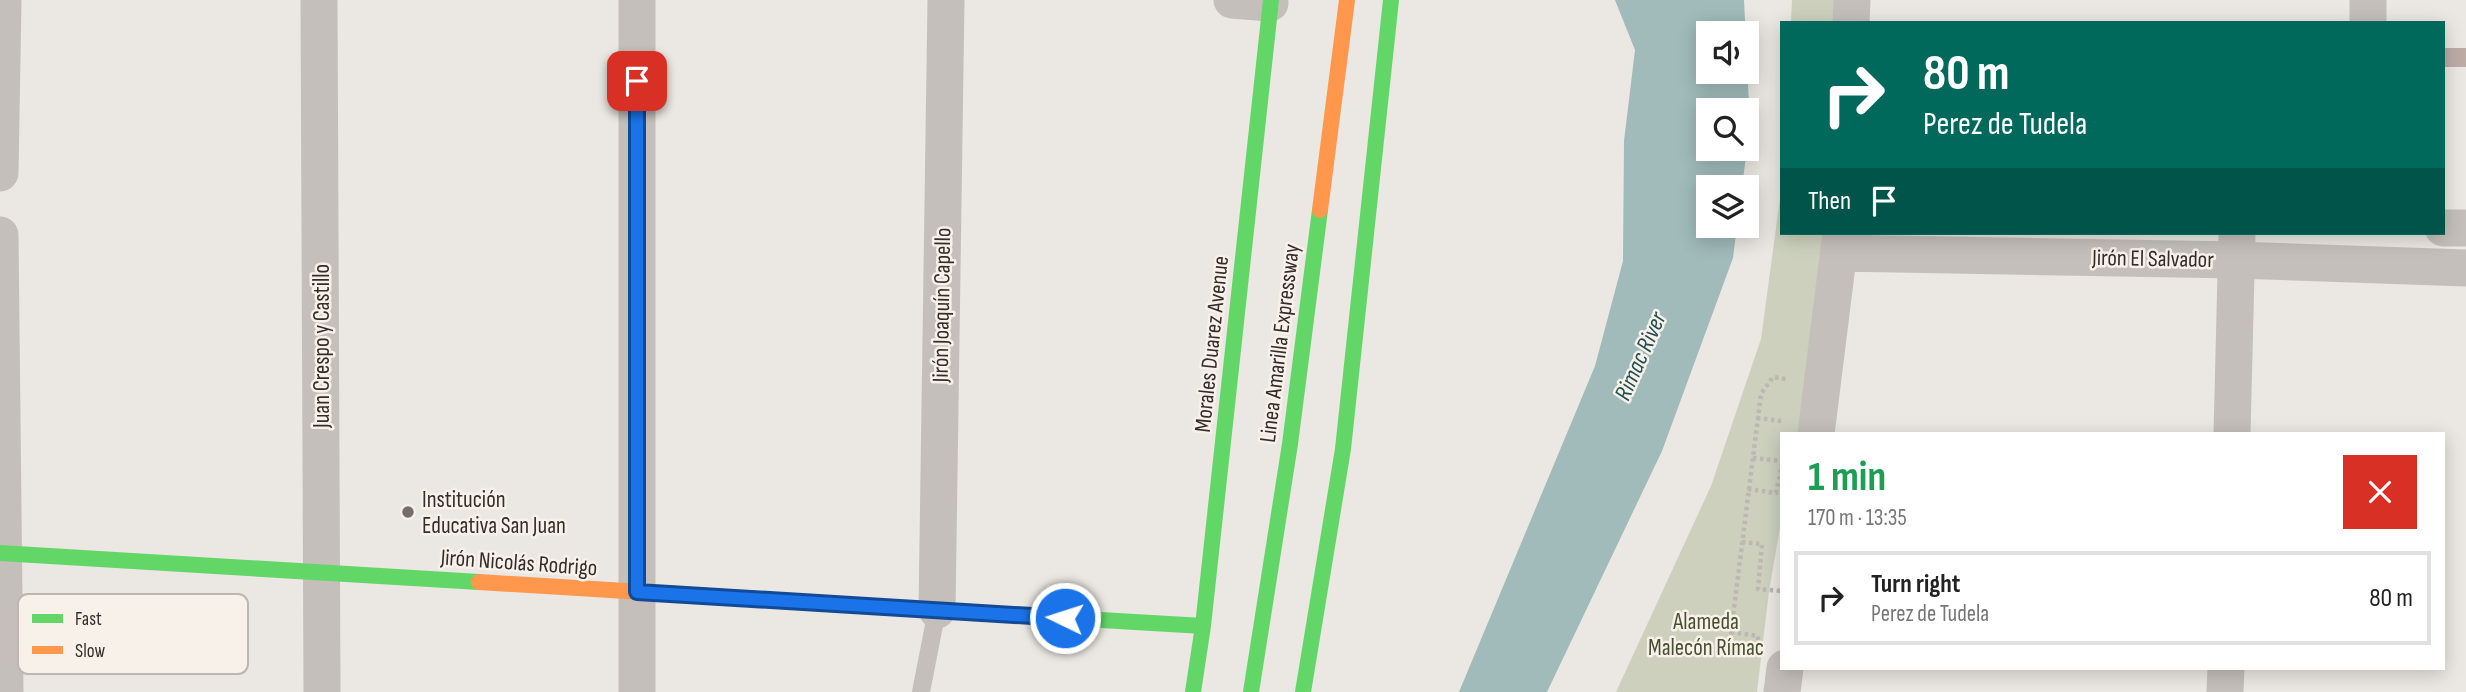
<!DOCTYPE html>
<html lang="en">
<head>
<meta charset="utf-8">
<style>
  :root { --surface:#fff; --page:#f6f6f6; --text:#222; --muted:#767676; --line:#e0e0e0 }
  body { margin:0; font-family:"Sofia Sans Condensed",sans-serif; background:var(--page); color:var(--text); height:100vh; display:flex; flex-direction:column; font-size:26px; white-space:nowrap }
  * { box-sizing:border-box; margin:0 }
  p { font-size:23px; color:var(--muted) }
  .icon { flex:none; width:38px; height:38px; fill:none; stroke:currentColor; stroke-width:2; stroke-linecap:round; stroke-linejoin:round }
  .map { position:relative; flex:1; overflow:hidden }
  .side { position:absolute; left:1780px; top:432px; width:665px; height:238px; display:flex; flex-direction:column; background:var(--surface); border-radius:0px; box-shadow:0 4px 18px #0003 }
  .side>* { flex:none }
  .guide { position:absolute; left:1780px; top:21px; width:665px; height:214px; border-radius:0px; box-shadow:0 4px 18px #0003; background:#00695c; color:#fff; overflow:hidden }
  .fabs { position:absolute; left:1696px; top:21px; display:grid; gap:14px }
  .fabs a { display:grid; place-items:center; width:63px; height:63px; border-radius:0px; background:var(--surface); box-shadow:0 4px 18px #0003; font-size:35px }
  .pin { position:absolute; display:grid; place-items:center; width:60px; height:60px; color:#fff; margin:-30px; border-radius:14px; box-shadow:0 4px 10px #0006 }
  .me { position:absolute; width:77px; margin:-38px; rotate:274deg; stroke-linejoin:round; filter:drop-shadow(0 0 5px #0008) }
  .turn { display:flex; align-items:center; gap:24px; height:147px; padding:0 28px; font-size:32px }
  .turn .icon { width:91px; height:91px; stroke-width:2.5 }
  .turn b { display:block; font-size:49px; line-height:60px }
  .then { display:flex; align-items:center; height:66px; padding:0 28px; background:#0003; gap:14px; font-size:26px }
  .round { display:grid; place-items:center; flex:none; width:74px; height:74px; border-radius:0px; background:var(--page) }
  .headline { display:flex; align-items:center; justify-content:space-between; height:119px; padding:0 28px }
  h1 { font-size:42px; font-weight:700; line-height:52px; color:#1e9e55 }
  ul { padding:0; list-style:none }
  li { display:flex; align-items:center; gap:21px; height:94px; margin:0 14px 10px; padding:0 14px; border:4px solid var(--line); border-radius:0px }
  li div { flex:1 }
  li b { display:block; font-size:26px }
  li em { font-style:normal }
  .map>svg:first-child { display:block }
  .green { fill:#ccd0bd }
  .water { fill:#a0bbba; fill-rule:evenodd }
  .building { fill:#bdaca6 }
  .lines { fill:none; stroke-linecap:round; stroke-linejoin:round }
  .path { stroke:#bdb7b3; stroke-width:4.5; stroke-dasharray:3.5 3.5; stroke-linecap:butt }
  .lane { stroke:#c4bfbb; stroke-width:18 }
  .street { stroke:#c4bfbb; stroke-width:37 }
  .fast { stroke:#63d668; stroke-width:16 }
  .slow { stroke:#ff974d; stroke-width:16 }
  .route-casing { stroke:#114b97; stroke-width:18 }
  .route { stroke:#1a73e8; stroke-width:12 }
  .poi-dot { fill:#756e6a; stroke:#f8f1e9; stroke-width:2.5 }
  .labels { text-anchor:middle; stroke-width:5; stroke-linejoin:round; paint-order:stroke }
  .street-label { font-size:23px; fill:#352d29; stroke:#f8f1e9 }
  .poi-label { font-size:23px; fill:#352d29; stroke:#f8f1e9; text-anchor:start }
  .park-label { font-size:23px; fill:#455030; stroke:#f8f1e9 }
  .water-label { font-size:24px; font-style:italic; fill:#234f52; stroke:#f8f1e9 }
  .key { fill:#f8f1e9; stroke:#beb6af; stroke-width:2 }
  .key-label { font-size:19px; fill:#352d29 }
</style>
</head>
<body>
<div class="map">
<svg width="2466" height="692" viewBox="0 0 2466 692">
  <rect width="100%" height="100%" fill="#ebe7e2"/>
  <path class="green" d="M1792 0H1839L1838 23H1791Z
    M1781 191 1782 233H1829L1822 307 1798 434H1782L1781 522 1769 591 1757 692H1616L1711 486 1761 339Z"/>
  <path class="water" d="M1615 0H1744L1750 126 1742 187H1708V226H1737L1733 258 1662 451 1547 692H1459L1595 366 1623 261 1624 141 1635 50ZM1708 33H1746V72H1708ZM1708 110H1746V149H1708Z"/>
  <path class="building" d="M2443 48H2466V67H2443Z"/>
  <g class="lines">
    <path class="path" d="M1757 418 1782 421
      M1753 458 1782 461
      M1748 489 1776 493 1782 465
      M1742 542 1762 544 1758 589 1782 591
      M1758 640V636L1731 632 1761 394 1773 377 1786 379"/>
    <path class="lane" d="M921 692 937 610"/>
    <path class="street" d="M319 0 322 692
      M637 0V692
      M1232 0 1270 3
      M1851 23 1852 0
      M2368 23V0
      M0 173 3 0
      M2443 228H2466
      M0 235 5 692
      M1839 253 2237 260 2466 268
      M1816 434 1841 233
      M2232 434 2237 233
      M937 610 946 0
      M1782 692 1785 668
      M2225 692 2226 668"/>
    <path class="fast" d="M0 553 479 582
      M965 612 1203 626
      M1193 692 1203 626 1271 0
      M1251 692 1290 444 1320 210
      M1303 692 1343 449 1391 0"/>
    <path class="slow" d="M1320 210 1347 0
      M479 582 965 612"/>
  </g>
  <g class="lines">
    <defs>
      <path id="route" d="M637 81V592L1065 618"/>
    </defs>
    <use href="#route" class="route-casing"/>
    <use href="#route" class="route"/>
  </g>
  <circle class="poi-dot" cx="408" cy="512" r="7"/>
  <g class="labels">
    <g class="street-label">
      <text transform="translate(2153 258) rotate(1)" y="8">Jirón El Salvador</text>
      <text transform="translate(941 305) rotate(-89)" y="8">Jirón Joaquín Capello</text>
      <text transform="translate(1279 343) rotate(-83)" y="8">Linea Amarilla Expressway</text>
      <text transform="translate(1211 344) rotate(-84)" y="8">Morales Duarez Avenue</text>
      <text transform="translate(321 346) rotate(-90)" y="8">Juan Crespo y Castillo</text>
      <text transform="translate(519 562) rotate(4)" y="8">Jirón Nicolás Rodrigo</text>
    </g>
    <g class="poi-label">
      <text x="422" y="507">Institución<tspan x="422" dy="26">Educativa San Juan</tspan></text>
    </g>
    <g class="park-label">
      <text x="1706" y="629">Alameda<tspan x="1706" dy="26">Malecón Rímac</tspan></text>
    </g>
    <g class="water-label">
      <text transform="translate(1640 356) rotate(-66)" y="8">Rimac River</text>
    </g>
  </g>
  <rect x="18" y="594" width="230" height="80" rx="10" class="key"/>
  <rect x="32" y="614" width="31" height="9" fill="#63d668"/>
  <rect x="32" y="646" width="31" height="8" fill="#ff974d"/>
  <g class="key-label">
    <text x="75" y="625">Fast</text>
    <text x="75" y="657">Slow</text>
  </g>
</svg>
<div class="fabs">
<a><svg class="icon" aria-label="sound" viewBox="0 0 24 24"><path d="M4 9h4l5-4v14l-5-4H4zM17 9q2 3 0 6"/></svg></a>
<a><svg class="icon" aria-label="search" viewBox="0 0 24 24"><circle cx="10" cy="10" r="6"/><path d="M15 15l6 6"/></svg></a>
<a><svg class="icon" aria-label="layers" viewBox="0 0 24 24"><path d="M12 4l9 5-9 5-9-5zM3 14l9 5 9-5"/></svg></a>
</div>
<div class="pin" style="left:637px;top:81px;background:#d93025"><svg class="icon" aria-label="arrive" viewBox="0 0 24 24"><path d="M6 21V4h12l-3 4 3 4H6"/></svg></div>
<svg class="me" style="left:1065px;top:618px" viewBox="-20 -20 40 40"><circle r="17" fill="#1a73e8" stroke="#fff" stroke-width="3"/><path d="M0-11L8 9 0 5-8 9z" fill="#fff"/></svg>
<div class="guide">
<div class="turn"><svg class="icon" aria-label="right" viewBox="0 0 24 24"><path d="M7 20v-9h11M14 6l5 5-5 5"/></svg><div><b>80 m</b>Perez de Tudela</div></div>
<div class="then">Then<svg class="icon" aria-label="arrive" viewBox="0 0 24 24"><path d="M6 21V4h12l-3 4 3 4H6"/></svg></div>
</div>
<section class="side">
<div class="headline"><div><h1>1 min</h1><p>170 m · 13:35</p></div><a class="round" style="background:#d93025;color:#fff"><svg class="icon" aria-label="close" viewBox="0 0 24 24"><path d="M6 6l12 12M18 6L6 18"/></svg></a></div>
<ul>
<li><svg class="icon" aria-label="right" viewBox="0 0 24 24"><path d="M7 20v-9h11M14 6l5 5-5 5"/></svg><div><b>Turn right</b><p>Perez de Tudela</p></div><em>80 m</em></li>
</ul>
</section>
</div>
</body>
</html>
